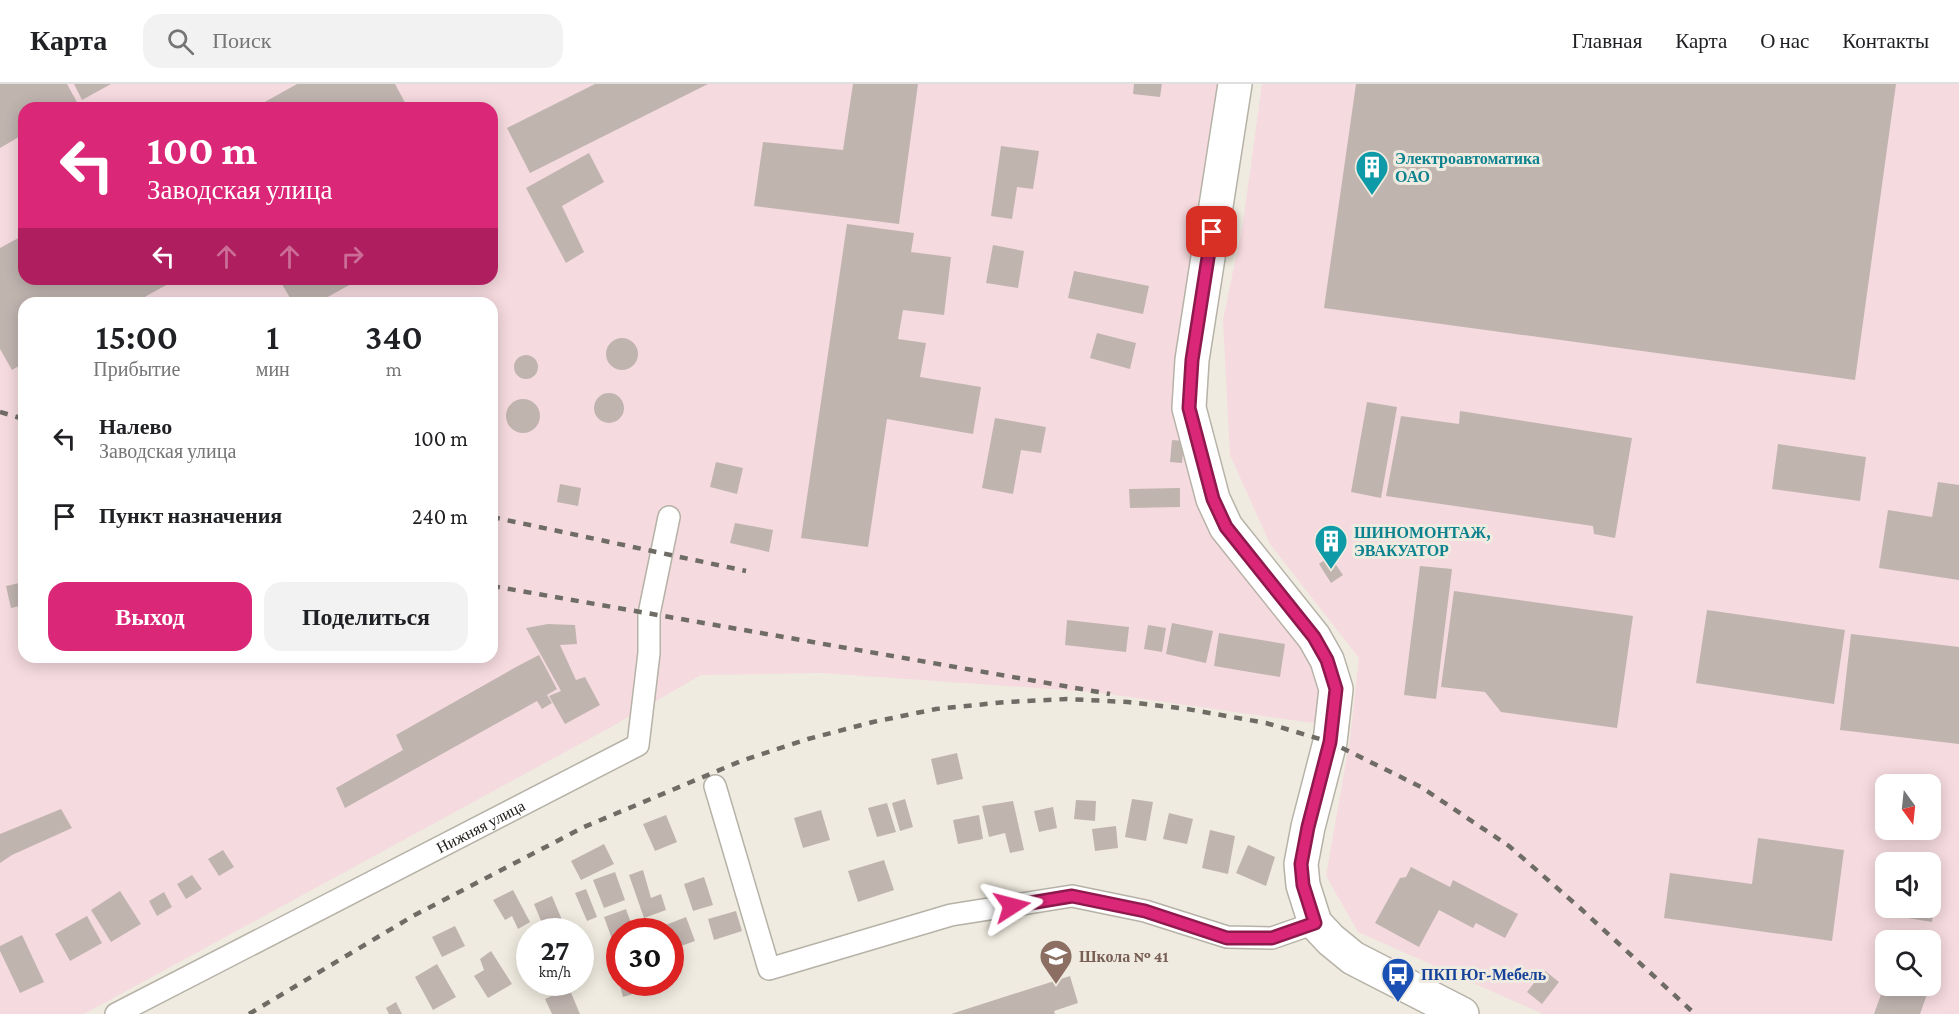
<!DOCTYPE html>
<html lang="ru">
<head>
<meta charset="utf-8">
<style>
  :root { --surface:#fff; --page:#f2f2f2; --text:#202124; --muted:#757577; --line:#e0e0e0; --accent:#db2777 }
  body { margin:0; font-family:"Crimson Pro",serif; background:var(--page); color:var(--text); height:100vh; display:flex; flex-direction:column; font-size:22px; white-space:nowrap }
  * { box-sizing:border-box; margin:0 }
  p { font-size:20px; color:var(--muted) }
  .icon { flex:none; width:33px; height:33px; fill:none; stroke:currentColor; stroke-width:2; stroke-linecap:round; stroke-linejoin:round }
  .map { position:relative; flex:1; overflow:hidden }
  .drawer { position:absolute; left:18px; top:213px; width:480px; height:366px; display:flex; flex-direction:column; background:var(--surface); border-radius:18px; box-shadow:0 3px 15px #0003 }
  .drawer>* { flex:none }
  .hud { position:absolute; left:18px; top:18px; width:480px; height:183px; border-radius:18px; box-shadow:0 3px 15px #0003; background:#db2777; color:#fff; overflow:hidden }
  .needle { width:39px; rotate:165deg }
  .tools { position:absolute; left:1875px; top:690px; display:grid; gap:12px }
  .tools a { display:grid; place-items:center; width:66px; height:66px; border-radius:12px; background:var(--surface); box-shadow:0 3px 15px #0003; font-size:30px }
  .speed { position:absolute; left:516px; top:834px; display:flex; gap:12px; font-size:30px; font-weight:700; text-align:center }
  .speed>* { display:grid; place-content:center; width:78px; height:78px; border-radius:50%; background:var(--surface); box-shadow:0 3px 15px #0003; line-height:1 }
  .speed small { font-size:15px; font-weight:400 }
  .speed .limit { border:9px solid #d22; background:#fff; color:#111 }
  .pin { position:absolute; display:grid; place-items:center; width:51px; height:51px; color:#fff; margin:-26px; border-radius:12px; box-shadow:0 3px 9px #0006 }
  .me { position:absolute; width:66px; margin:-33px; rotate:81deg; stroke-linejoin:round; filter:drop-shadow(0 0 4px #0008) }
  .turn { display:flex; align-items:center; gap:21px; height:126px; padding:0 30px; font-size:27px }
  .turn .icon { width:78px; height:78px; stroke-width:2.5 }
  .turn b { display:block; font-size:42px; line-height:51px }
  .lanes { display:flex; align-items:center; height:57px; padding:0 30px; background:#0003; justify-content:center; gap:30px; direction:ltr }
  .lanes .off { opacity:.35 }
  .eta { display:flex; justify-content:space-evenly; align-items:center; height:102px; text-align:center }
  .eta b { font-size:36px; font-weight:600; line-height:42px }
  .primary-button { display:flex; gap:12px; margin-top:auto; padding:12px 30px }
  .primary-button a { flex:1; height:69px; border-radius:18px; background:var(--accent); color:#fff; font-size:24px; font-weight:600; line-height:69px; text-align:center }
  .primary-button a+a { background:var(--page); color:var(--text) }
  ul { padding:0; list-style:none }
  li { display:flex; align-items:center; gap:18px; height:78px; padding:0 30px }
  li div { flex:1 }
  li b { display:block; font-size:22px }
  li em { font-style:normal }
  header { display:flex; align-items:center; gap:36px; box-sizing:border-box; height:84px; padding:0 30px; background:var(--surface); border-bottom:2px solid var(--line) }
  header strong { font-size:28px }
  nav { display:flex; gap:33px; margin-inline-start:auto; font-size:21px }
  .search { width:420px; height:54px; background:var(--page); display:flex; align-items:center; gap:15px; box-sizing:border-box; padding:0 21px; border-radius:18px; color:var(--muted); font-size:22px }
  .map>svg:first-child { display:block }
  .industrial { fill:#f5dadf; fill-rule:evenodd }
  .building { fill:#c0b4af }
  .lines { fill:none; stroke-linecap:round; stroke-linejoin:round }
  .street-casing { stroke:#b6b2a7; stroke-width:24 }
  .primary-casing { stroke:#b6b2a7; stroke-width:36 }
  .street { stroke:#fff; stroke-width:21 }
  .primary { stroke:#fff; stroke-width:33 }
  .rail { stroke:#6f6c66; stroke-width:4.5; stroke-dasharray:8 8; stroke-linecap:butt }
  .route-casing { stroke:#8e194d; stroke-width:15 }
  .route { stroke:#db2777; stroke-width:10 }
  .labels { text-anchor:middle; stroke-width:6; stroke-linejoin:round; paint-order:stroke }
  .culture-label { font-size:16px; font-weight:bold; fill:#0d838f; stroke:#f0ebe0; text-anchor:start }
  .street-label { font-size:16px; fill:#22201d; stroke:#f0ebe0 }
  .education-label { font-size:16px; font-weight:bold; fill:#785e54; stroke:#f0ebe0; text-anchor:start }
  .transit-label { font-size:16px; font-weight:bold; fill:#164399; stroke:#f0ebe0; text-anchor:start }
</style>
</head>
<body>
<header>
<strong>Карта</strong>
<div class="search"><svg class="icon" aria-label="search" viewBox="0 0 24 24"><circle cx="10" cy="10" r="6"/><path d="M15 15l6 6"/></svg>Поиск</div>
<nav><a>Главная</a><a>Карта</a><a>О нас</a><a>Контакты</a></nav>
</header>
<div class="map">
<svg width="1959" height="930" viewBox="0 0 1959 930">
  <rect width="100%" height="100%" fill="#f0ebe0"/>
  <path class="industrial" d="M0 0H1224L1177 326 1303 556 1325 607 1320 640 1094 608 821 589 701 591 611 643 84 930H0ZM24 24H492V195H24ZM24 219H492V573H24Z
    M1262 0H1959V930H1543L1358 848 1326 792 1350 655 1359 574 1270 460 1230 371 1223 236 1243 139ZM1886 700H1930V746H1886ZM1886 778H1930V824H1886ZM1886 856H1930V902H1886Z"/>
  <path class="building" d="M0 0H67L78 20 71 24H24V50L0 64Z
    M74 0H111L82 16Z
    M297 0H395L408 24H254Z
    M595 0H708L530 89 507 44Z
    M853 0H918L899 140 754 122 763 58 843 66Z
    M1134 0H1162L1160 13 1133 10Z
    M1356 0H1896L1855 296 1324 224Z
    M1001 62 1039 67 1033 105 1017 103 1012 135 991 132Z
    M589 69 604 98 562 122 584 168 566 179 526 104Z
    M847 140 914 149 911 168 951 173 944 231 903 226 898 255 926 259 920 293 981 303 973 350 887 335 868 463 801 454Z
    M24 151V195H177L134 219H24V279L12 286 0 265V164Z
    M993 161 1024 167 1018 204 986 199Z
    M1074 187 1149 202 1143 230 1068 214Z
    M279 195H360L317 219H293Z
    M1097 249 1136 259 1130 285 1090 274Z
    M606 270a16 16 0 1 1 32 0a16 16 0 1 1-32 0Z
    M514 283a12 12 0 1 1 24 0a12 12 0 1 1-24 0Z
    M594 324a15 15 0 1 1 30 0a15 15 0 1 1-30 0Z
    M506 332a17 17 0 1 1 34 0a17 17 0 1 1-34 0Z
    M1367 318 1397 323 1381 414 1351 408Z
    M1460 327 1632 354 1615 454 1594 450 1593 442 1386 412 1401 332 1459 340Z
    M995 334 1046 343 1041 369 1021 366 1013 410 982 404Z
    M1172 356 1184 357 1182 379 1170 378Z
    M1778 360 1866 373 1860 417 1772 405Z
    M716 378 743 384 737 410 710 403Z
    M1938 398 1959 401V496L1879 484 1888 426 1932 433Z
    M560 400 581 404 578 422 557 418Z
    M1180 404V423L1130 424 1129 405Z
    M735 439 773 446 769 468 730 459Z
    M1330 472 1343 491 1331 499 1319 480Z
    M1420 482 1452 485 1436 615 1404 611Z
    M24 498V521L11 524 6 502Z
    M1454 507 1633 532 1617 644 1501 628 1485 608 1441 603Z
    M1707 526 1845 546 1834 620 1696 599Z
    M1067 536 1129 543 1126 568 1065 561Z
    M1172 539 1213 547 1206 579 1166 570Z
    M548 540 575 541 577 560 560 561 576 596 585 593 600 621 565 640 549 612 561 607 526 544Z
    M1148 541 1166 544 1162 568 1144 565Z
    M1219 549 1285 560 1280 593 1214 582Z
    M1851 550 1959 563V660L1840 646Z
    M539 571 557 605 547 611 552 619 542 625 537 617 345 724 336 704 403 666 396 651 516 583Z
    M957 669 963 695 937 701 931 675Z
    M905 715 913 743 900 747 892 719Z
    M1132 715 1153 718 1146 757 1125 753Z
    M1076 716 1096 717 1095 737 1074 735Z
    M1013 717 1024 766 1010 769 1005 749 989 753 982 722Z
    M887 719 896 748 877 753 868 724Z
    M1053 723 1057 744 1039 748 1034 727Z
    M61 725 72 744 12 771 0 779V750Z
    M821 726 830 756 803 764 794 734Z
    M1169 729 1193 735 1187 760 1163 755Z
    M666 731 677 758 655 767 643 740Z
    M979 731 983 755 958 760 953 736Z
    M1116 742 1118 764 1095 767 1092 745Z
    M1210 746 1235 752 1228 790 1202 784Z
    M1758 754 1844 766 1832 857 1664 834 1670 789 1752 800Z
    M604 760 614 780 581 796 571 777Z
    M1248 761 1275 773 1266 802 1236 789Z
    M223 766 234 783 219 792 208 775Z
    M884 776 894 806 858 818 848 787Z
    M1411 783 1450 803 1453 796 1518 830 1505 854 1476 839 1473 844 1439 826 1419 863 1375 839 1400 794 1406 793Z
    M1930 783 1940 785 1932 838 1883 830 1884 824H1930Z
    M643 786 651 814 661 810 666 826 644 834 629 791Z
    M615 788 625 816 604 824 593 796Z
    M192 791 202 805 186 815 177 800Z
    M704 793 713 821 693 827 684 800Z
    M586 805 597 833 587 837 575 809Z
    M513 806 530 838 518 845 512 832 505 836 493 816Z
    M120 807 141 840 111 858 91 826Z
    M164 808 172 823 157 832 149 817Z
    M552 812 562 836 544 844 534 820Z
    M626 825 634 848H620V853L612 855 604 833Z
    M736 827 742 847 714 856 708 835Z
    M87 832 102 859 70 877 55 850Z
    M686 833 695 857 670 866V848H659L658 844Z
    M455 842 465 862 442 873 432 853Z
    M22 851 44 898 20 909 0 867V862Z
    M491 867 512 900 488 914 474 892 484 886 480 875Z
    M437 880 456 913 433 926 415 893Z
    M1544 886 1559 898 1542 920 1527 908Z
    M1070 892 1078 919 1054 927 1055 930H951Z
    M619 898H650L652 904 623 913Z
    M1884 902H1930L1920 930H1874Z
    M569 904 580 930H552L545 915Z
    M396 918 402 930H389L386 924Z"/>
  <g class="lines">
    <defs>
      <g id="street">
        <path d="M715 702 769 885 951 831 1072 812 1145 827 1227 853 1272 854 1315 839"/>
        <path id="s1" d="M116 930 638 661 649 569V530L669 433"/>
      </g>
      <path id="primary" d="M1235 0 1192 276 1189 324 1213 415 1226 443 1314 553 1327 576 1336 605 1330 658 1308 743 1301 780 1303 801 1315 839 1331 856 1353 874 1462 930"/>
    </defs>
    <use href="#street" class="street-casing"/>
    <use href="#primary" class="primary-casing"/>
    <use href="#street" class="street"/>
    <use href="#primary" class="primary"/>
    <path class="rail" d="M0 328 24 335
      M492 433 746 487
      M492 502 1110 610
      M249 930 413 832 584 743 741 677 808 655 873 638 936 625 1006 618 1067 615 1128 618 1187 625 1266 639 1330 658 1421 703 1509 762 1580 824 1695 930"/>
  </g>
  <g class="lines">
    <defs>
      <path id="route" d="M1012 822 1072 812 1145 827 1227 854H1272L1315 839 1303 801 1301 780 1308 743 1330 658 1336 605 1327 576 1314 553 1226 443 1213 415 1189 324 1192 276 1212 148"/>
    </defs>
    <use href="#route" class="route-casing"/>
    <use href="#route" class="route"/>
  </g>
  <defs>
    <symbol id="building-pin" viewBox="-11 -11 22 30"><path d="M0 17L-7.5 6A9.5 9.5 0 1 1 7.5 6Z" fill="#0f9aa8" stroke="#f0ebe0"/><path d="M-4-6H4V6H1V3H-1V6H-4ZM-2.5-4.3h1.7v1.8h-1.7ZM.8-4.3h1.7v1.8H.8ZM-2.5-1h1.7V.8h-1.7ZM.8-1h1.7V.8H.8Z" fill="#fff"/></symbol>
    <symbol id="school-pin" viewBox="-11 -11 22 30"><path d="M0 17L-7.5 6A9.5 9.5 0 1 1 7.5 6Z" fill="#8d6e63" stroke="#f0ebe0"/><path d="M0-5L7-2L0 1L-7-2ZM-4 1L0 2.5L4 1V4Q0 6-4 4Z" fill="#fff"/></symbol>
    <symbol id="bus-pin" viewBox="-11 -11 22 30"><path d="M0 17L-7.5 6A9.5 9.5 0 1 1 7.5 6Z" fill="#1a4fb4" stroke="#f0ebe0"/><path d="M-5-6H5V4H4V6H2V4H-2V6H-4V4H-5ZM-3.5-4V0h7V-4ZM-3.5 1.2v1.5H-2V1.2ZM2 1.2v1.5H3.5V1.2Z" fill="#fff"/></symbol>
  </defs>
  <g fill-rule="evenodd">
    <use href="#building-pin" x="1353" y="64" width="38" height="52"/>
    <use href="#building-pin" x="1312" y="438" width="38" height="52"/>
    <use href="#school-pin" x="1037" y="853" width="38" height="52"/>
    <use href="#bus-pin" x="1379" y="871" width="38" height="52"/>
  </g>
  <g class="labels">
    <g class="culture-label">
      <text x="1395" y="80">Электроавтоматика<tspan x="1395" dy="18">ОАО</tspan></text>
      <text x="1354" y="454">ШИНОМОНТАЖ,<tspan x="1354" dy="18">ЭВАКУАТОР</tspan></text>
    </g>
    <g class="street-label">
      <text dy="6" stroke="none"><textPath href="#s1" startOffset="410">Нижняя улица</textPath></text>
    </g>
    <g class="education-label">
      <text x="1079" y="878">Школа № 41</text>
    </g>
    <g class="transit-label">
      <text x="1421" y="896">ПКП Юг-Мебель</text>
    </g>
  </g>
</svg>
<div class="tools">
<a><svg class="needle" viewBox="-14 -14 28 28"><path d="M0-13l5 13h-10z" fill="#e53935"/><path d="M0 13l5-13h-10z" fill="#757577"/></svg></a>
<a><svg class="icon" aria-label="sound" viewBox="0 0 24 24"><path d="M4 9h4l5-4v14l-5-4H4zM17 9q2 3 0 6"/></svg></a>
<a><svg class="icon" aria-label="search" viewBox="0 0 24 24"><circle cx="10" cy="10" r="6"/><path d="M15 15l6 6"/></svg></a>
</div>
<div class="speed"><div>27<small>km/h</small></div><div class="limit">30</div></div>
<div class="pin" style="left:1212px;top:148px;background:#d93025"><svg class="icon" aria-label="arrive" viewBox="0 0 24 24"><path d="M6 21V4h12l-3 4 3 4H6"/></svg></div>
<svg class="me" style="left:1012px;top:822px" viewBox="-20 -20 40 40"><path d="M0-17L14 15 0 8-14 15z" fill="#db2777" stroke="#fff" stroke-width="4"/></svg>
<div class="hud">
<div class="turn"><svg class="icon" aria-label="left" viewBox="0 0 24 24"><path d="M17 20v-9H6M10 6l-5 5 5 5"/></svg><div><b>100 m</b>Заводская улица</div></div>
<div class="lanes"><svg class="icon" aria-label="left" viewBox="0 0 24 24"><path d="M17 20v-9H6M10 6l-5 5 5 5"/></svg><svg class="icon off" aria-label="ahead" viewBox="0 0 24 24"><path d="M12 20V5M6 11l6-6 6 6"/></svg><svg class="icon off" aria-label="ahead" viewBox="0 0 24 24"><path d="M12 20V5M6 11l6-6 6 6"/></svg><svg class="icon off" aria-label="right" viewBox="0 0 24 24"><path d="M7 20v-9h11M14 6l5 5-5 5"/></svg></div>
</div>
<section class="drawer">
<div class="eta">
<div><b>15:00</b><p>Прибытие</p></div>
<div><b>1</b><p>мин</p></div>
<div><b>340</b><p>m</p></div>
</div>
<ul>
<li><svg class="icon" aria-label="left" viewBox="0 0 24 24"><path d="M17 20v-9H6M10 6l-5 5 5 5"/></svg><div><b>Налево</b><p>Заводская улица</p></div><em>100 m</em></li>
<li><svg class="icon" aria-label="arrive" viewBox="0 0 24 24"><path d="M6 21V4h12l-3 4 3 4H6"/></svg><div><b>Пункт назначения</b></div><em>240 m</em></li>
</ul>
<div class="primary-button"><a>Выход</a><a>Поделиться</a></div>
</section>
</div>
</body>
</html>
